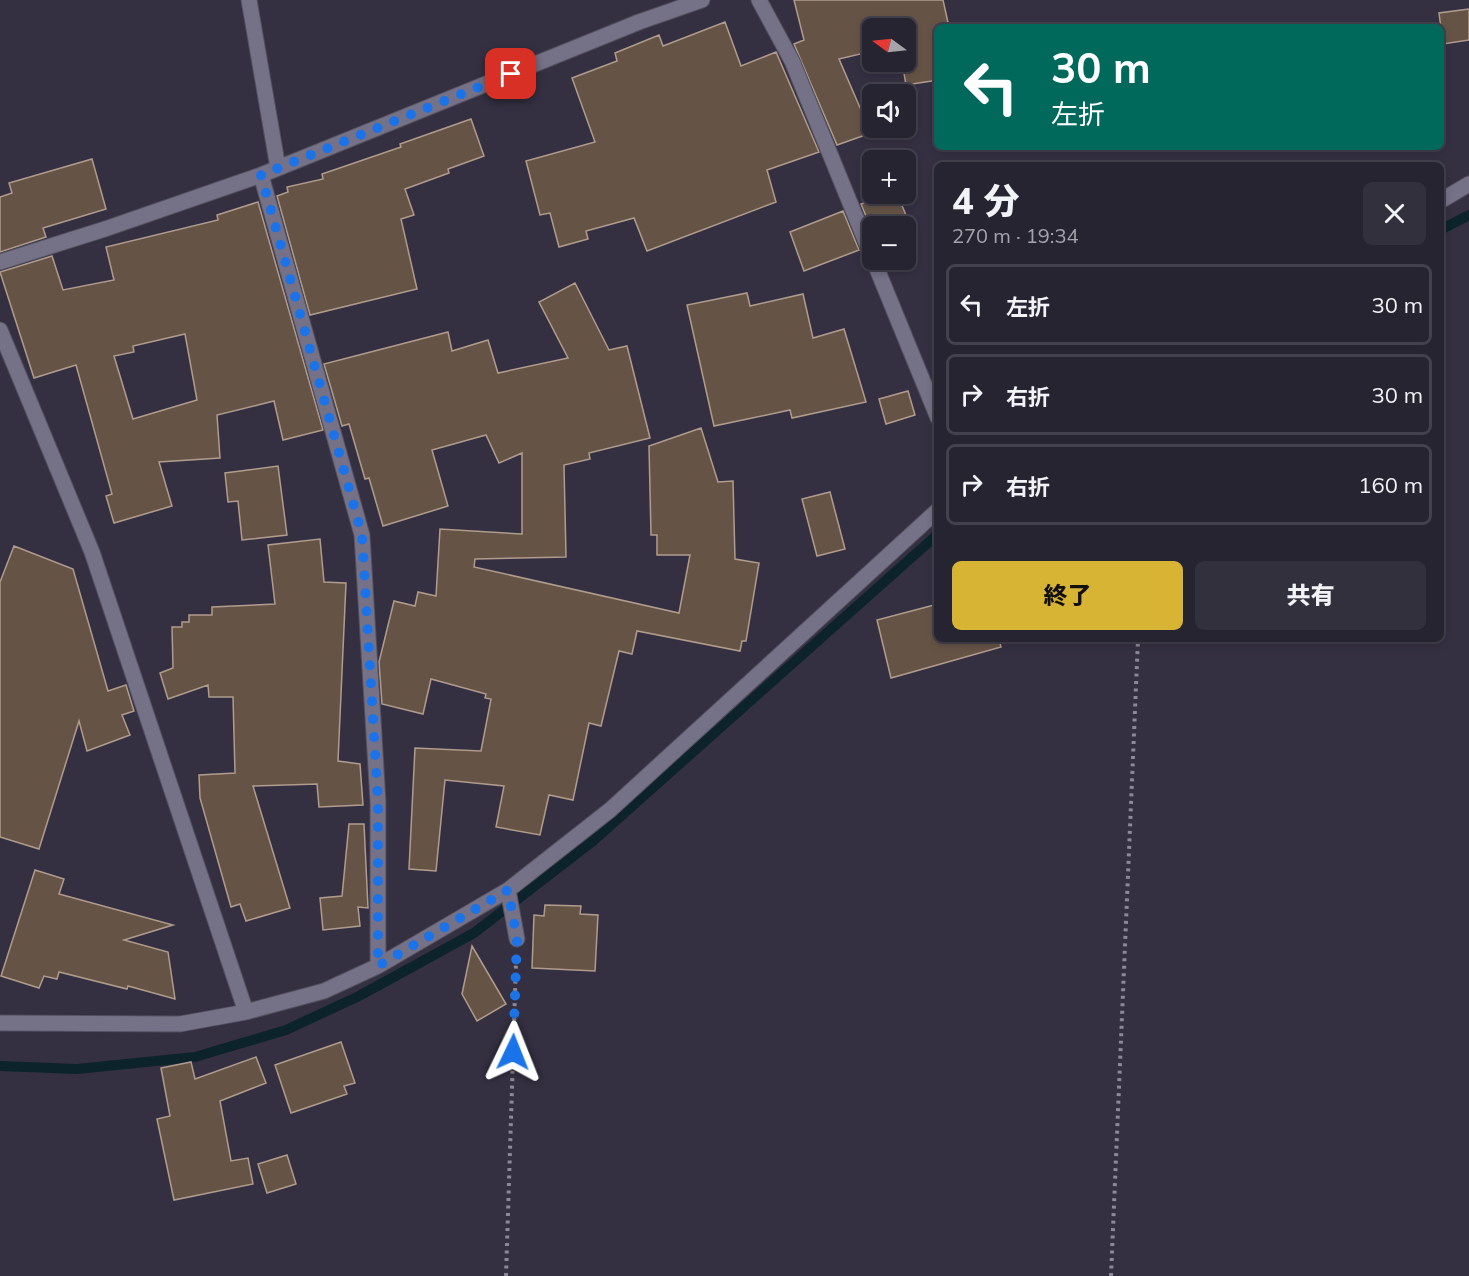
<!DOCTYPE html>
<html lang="ja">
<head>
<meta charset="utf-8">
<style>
  :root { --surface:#272432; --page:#33303e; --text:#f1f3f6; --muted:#a4a4ac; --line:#43414d; --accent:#d7b434 }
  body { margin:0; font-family:Mulish,"Noto Sans JP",sans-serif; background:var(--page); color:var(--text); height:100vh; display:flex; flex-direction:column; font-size:22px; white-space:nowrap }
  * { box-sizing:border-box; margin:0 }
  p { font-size:20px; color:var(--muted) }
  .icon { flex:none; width:33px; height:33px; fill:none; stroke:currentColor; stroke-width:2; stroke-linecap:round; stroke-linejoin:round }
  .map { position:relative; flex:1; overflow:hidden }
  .sheet { position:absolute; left:934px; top:162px; width:510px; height:480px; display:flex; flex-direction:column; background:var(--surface); border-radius:9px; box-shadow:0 3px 9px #0003,0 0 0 2px var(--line) }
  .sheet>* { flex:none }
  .hud { position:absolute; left:934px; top:24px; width:510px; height:126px; border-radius:9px; box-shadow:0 3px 9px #0003,0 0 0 2px var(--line); background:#00695c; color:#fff; overflow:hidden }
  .needle { width:39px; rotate:285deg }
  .fabs { position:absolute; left:862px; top:18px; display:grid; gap:12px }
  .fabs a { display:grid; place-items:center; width:54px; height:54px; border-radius:9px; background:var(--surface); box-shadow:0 3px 9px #0003,0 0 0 2px var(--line); font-size:30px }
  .pin { position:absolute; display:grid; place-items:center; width:51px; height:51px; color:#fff; margin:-26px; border-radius:12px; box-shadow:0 3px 9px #0006 }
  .me { position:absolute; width:66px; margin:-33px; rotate:2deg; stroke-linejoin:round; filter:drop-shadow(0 0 4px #0008) }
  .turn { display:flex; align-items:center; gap:21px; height:126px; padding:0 18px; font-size:27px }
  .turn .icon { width:78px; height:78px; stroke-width:2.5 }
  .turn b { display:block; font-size:42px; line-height:51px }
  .round { display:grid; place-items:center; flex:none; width:63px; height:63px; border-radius:9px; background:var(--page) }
  .summary { display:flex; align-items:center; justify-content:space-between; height:102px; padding:0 18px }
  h1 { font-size:36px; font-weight:800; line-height:45px }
  .cta { display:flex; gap:12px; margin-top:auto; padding:12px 18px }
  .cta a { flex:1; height:69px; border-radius:9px; background:var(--accent); color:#111; font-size:24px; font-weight:800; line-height:69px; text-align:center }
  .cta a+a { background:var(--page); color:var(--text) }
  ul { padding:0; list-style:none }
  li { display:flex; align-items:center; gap:18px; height:81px; margin:0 12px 9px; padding:0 6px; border:3px solid var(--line); border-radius:9px }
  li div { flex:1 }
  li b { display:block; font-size:22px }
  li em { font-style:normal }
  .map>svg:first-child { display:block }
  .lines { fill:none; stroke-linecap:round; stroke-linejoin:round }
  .stream { stroke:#0c232c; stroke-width:10 }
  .building { fill:#655446; stroke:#b09c8d; stroke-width:1.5; fill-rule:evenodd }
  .minor-casing { stroke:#524f5e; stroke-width:17 }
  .path { stroke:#8b8897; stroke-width:4; stroke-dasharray:3 4.5; stroke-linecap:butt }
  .minor { stroke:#757186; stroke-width:15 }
  .route { stroke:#1a73e8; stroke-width:10; stroke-dasharray:0 18 }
</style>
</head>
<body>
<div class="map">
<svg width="1469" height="1276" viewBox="0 0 1469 1276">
  <rect width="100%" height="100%" fill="#343042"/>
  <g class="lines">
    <path class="stream" d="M1442 229 1469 215
      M0 1066 77 1069 195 1057 286 1030 359 996 474 933 593 841 938 534"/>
  </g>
  <path class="building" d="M794 0H943L949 27H938V80L906 85 902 62H906V28H873V51L839 59 871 133 837 145 794 44 804 40Z
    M1469 9V40L1443 44 1439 13Z
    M725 22 741 66 776 52 819 152 767 170 776 202 647 251 634 218 586 231 588 239 559 247 550 213 540 215 526 161 595 142 572 78 617 61 615 53 659 35 663 46Z
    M471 119 484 156 448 169 449 173 405 189 414 215 401 219 417 289 310 315 277 196 288 192 287 187 323 179 322 174 401 147 400 144Z
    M92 159 106 209 43 228 46 237 0 252V197L12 193 9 183Z
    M890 194H897L912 229 906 231V226H873V233L861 204Z
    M258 202 323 430 283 440 274 401 217 415 220 458 159 462 172 506 114 523 106 496 112 494 76 365 34 378 0 272 52 256 63 290 114 280 106 247 218 220 217 215ZM185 334 197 400 133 419 114 356 134 352 133 346Z
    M843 211 859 250 804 271 790 232Z
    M575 283 609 350 627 346 650 438 589 453 590 459 564 465 566 557 475 559 474 567 679 613 690 555H657V535H651L649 446 701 428 718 482 733 481 735 559 759 563 746 641H742L740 651 637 631 632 654 619 651 601 726 589 723 573 800 549 795 540 835 496 827 504 786 445 780 436 871 409 869 415 748 481 751 491 699 485 698 486 694 431 679 423 714 382 704 379 662 394 601 415 606 418 592 436 596 440 529 522 534V453L499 463 486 435 432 450 448 506 383 526 369 478 365 479 349 424 342 426 324 364 448 332 452 351 488 340 498 373 568 358 539 302Z
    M747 293 750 306 803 294 813 338 844 329 866 402 792 418 790 410 714 426 687 305Z
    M908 391 915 415 886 424 879 399Z
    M278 466 287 535 242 540 238 501 228 502 225 473Z
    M830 492 845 549 817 556 802 499Z
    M320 539 324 582 346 583 338 761 360 764 363 805 319 807 317 784 253 786 290 908 246 921 240 904 231 907 200 798 199 775 235 773 233 697H209L208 685 168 699 160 673 173 668 172 627H182V622H189V615H212V607L275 604 268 545Z
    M14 546 73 569 108 691 126 685 134 711 122 715 130 735 87 751 79 721 39 849 0 837V582Z
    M938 604V639H999L1001 647 891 678 877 620Z
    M349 824H364L368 908 358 907 360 926 323 930 320 898 342 896Z
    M35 870 64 879 59 894 173 925 124 940 168 952 175 999 128 986 127 989 59 972 57 979 44 976 39 988 1 976Z
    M545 905 581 906 580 914 598 915 595 971 532 968 534 915 544 916Z
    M472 946 506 1004 477 1021 462 994Z
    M341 1042 355 1083 344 1086 347 1094 291 1113 275 1065Z
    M256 1057 266 1083 220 1101 231 1161 248 1158 253 1184 174 1200 157 1119 170 1116 161 1068 191 1062 195 1079Z
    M287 1155 296 1184 267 1193 258 1164Z"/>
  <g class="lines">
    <defs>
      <path id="minor" d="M249 0 278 168
        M759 0 792 61 938 418
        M261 175 362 535 378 802V966
        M1442 200 1469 184
        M0 262 105 229 261 175 639 22 702 0
        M0 330 92 552 246 1012
        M508 890 517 939
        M0 1023 180 1024 246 1012 324 991 378 966 508 890 610 810 938 510"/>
    </defs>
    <use href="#minor" class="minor-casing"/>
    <path class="path" d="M506 1276 516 962
      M1111 1276 1138 639"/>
    <use href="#minor" class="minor"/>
  </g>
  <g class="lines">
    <path class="route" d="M511 74 261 175 362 535 378 802V966L508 890 517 939 513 1052"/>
  </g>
</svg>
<div class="fabs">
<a><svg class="needle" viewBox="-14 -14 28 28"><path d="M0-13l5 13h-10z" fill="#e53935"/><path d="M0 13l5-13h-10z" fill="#a4a4ac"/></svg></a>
<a><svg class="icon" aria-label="sound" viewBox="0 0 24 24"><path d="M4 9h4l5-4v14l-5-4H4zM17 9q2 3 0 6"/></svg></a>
<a>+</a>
<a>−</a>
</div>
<div class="pin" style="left:511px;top:74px;background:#d93025"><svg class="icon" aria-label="arrive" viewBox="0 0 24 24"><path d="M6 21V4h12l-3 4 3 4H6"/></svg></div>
<svg class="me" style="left:513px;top:1052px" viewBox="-20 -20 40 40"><path d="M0-17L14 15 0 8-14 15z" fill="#1a73e8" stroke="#fff" stroke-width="4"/></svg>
<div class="hud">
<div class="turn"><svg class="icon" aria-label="left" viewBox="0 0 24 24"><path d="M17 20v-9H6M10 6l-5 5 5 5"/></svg><div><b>30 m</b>左折</div></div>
</div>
<section class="sheet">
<div class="summary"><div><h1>4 分</h1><p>270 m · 19:34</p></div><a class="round"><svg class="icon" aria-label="close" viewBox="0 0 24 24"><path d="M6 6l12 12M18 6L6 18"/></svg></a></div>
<ul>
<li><svg class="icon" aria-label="left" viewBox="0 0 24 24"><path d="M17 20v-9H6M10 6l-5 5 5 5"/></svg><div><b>左折</b></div><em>30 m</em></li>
<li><svg class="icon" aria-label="right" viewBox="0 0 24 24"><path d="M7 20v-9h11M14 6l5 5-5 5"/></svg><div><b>右折</b></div><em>30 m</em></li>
<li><svg class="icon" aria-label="right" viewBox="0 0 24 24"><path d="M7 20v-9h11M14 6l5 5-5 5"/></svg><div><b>右折</b></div><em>160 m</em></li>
</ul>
<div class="cta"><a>終了</a><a>共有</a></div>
</section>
</div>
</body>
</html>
